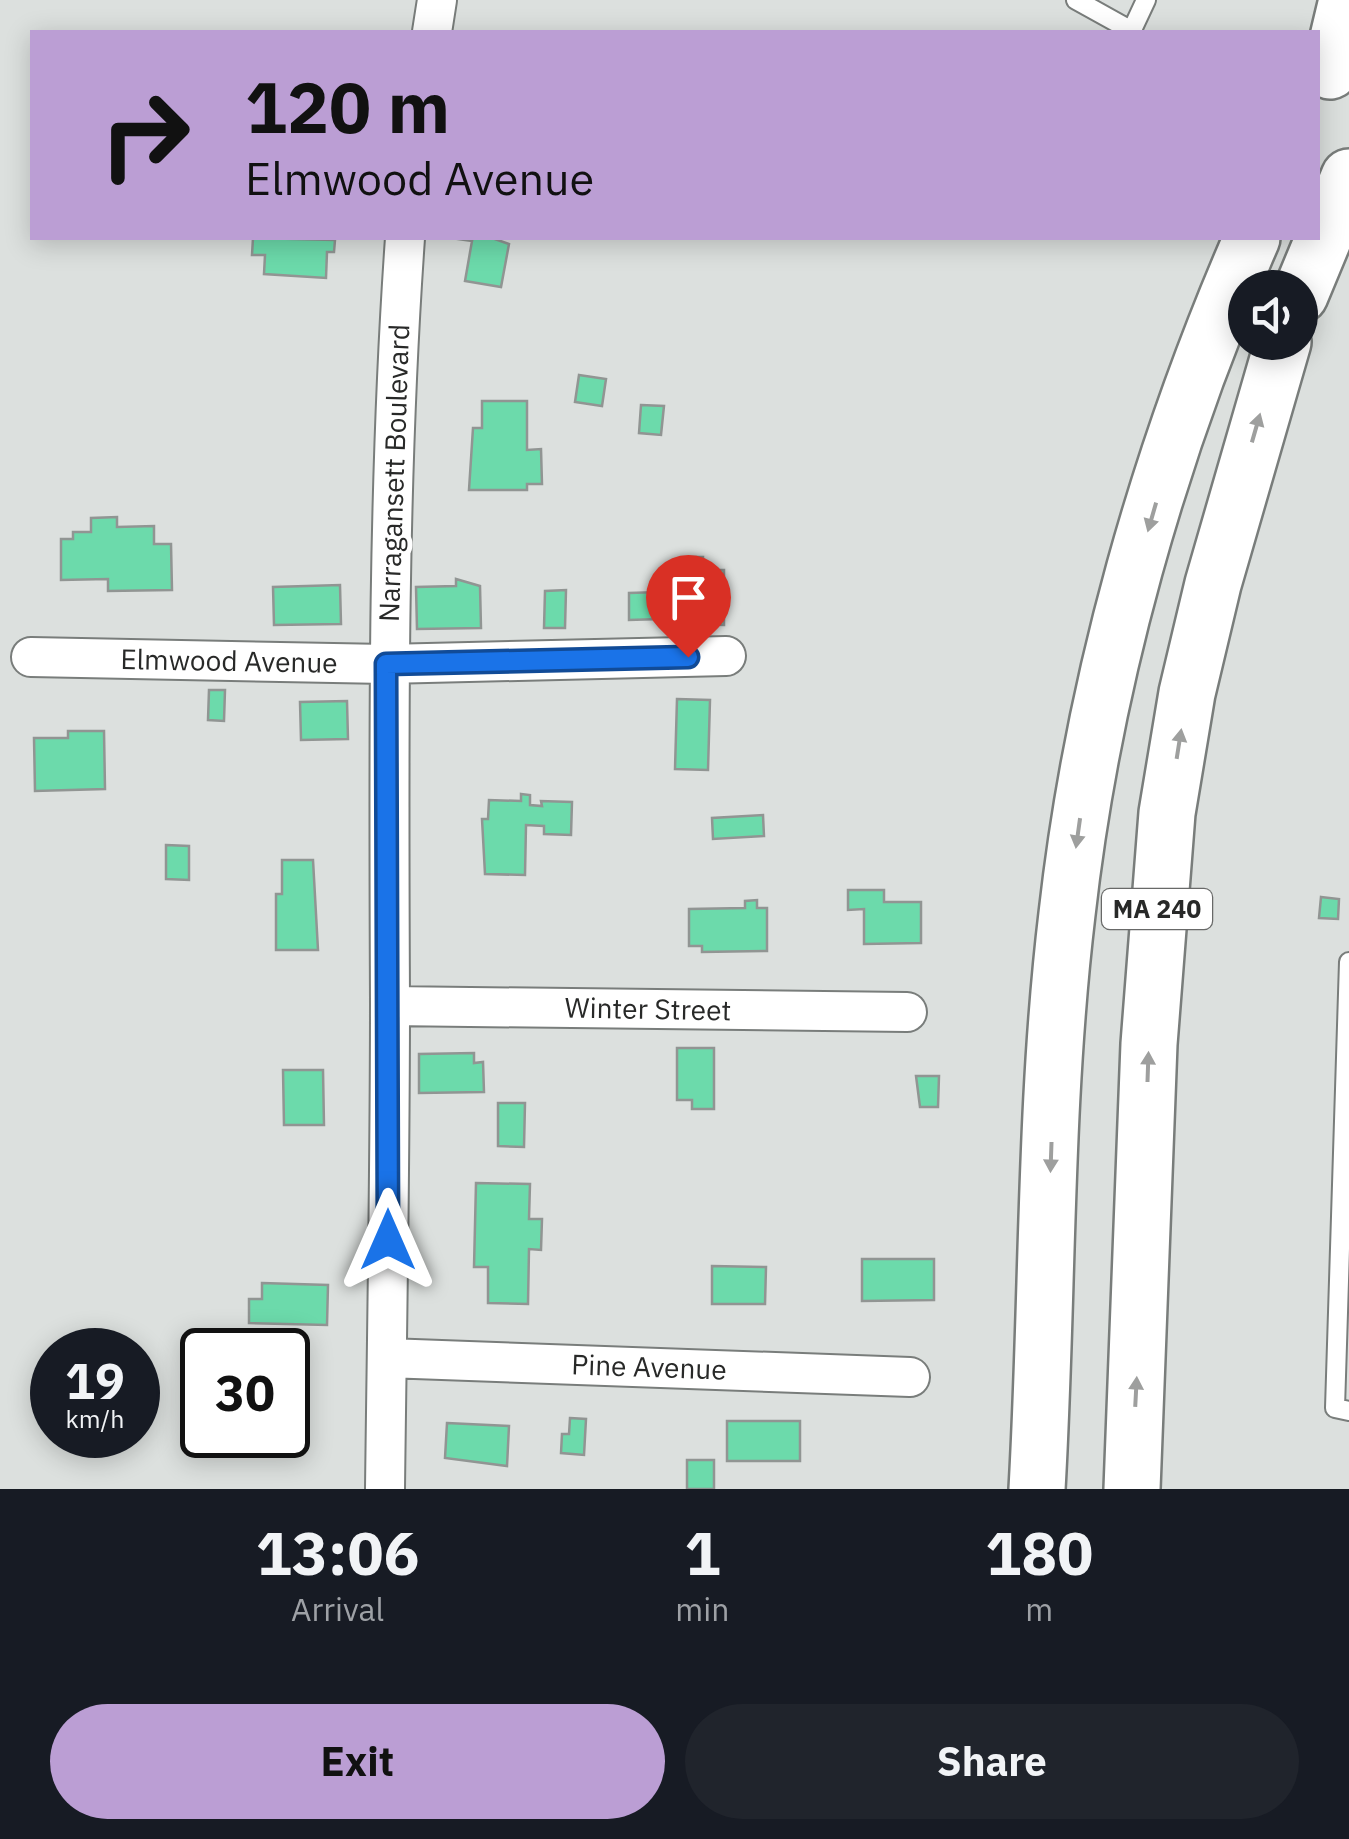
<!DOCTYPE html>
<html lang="en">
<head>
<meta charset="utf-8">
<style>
  :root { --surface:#171b24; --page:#20242c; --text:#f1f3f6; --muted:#9ea1a6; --accent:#bb9ed4 }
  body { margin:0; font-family:"IBM Plex Sans",sans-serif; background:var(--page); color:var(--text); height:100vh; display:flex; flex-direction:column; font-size:38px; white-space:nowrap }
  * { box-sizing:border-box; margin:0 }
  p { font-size:32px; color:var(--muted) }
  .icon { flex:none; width:55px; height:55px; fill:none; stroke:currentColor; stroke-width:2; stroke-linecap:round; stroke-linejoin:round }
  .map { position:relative; height:1489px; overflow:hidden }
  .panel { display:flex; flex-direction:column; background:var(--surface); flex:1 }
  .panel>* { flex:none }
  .top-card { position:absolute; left:30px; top:30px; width:1290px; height:210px; border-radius:0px; box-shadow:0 5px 25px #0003; background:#bb9ed4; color:#111; overflow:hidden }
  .buttons { position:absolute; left:1228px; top:270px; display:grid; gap:20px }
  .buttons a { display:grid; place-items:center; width:90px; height:90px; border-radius:50%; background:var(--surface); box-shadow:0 5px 25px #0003; font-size:50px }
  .speed { position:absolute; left:30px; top:1328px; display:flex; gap:20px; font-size:50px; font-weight:700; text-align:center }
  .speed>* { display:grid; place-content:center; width:130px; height:130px; border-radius:50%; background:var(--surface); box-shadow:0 5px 25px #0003; line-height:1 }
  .speed small { font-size:25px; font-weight:400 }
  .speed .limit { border:5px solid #111; border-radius:15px; background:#fff; color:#111 }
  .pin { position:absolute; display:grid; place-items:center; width:85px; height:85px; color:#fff; margin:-102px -42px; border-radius:50% 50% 50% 0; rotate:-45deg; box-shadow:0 0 10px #0007 }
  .pin .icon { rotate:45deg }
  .me { position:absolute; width:110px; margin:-55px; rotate:0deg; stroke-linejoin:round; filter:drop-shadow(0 0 8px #0008) }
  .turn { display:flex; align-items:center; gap:35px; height:210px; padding:0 50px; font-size:45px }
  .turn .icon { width:130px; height:130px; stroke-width:2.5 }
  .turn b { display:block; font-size:70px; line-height:85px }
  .eta { display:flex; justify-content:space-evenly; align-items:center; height:170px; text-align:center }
  .eta b { font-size:60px; font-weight:700; line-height:70px }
  .cta { display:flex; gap:20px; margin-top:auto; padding:20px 50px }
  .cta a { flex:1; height:115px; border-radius:60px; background:var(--accent); color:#111; font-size:40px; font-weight:700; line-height:115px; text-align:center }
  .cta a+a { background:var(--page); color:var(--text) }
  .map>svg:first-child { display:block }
  .building { fill:#6cdaab; stroke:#919593; stroke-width:2.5 }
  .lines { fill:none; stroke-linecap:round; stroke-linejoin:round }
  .service-casing { stroke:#797d7b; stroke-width:22 }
  .minor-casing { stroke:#797d7b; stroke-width:42 }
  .trunk-casing { stroke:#797d7b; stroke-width:60 }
  .service { stroke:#fff; stroke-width:18 }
  .minor { stroke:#fff; stroke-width:38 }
  .trunk { stroke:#fff; stroke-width:55 }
  .oneway { fill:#9e9f9e }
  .route-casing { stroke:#114b97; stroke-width:25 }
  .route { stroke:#1a73e8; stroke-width:18 }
  .labels { text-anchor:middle; stroke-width:10; stroke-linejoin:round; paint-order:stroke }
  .shield { fill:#fff; stroke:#686968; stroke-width:2.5 }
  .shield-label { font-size:25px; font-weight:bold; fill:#282928 }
  .street-label { font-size:28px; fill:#282928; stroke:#fff }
</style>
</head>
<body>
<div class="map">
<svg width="1349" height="1489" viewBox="0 0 1349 1489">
  <rect width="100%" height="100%" fill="#dce0de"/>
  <path class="building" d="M253 238 335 240 334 252H327L326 278 264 274 265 255H252Z
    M451 238H492L509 244 501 287 465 281 472 241Z
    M579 375 606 379 602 406 575 402Z
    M482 401H527V450L541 449 542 484H527V490H469L473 428H482Z
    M641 405 664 406 661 435 639 433Z
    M117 517V527L154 526V544H171L172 590 108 591V579L61 580V539H73V532H91V518Z
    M690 557H703V570H724V625L679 624V597H684Z
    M456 579 480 586 481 628 417 629 416 587 456 586Z
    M340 585 341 624 274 625 273 587Z
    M566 590 565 628H544L545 591Z
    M660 592 661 619 629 620V593Z
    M209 690H225L224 721 208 720Z
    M677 699 710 700 708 770 675 769Z
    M347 701 348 739 301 740 300 702Z
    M68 731H104L105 789 35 791 34 738H68Z
    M521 794 530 795V805L542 806 541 801 572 802 571 835 544 834V826L526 825 525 875 485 874 482 819H488L489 800 521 801Z
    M763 815 764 836 713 839 712 818Z
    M166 845 189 846V880L166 879Z
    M282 860H313L318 950H276V894H282Z
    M848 890H884V902H921V943L864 944V909L848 910Z
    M1321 897 1339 899 1338 919 1319 918Z
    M757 900V908H767V951L702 952V946H689V909L745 908V901Z
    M677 1048H714V1109H692V1100H677Z
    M474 1053V1063L483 1062 484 1092 419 1093V1054Z
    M283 1070H323L324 1125H284Z
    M916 1076H939L938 1107H920Z
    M498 1103H525L524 1147 498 1146Z
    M476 1183 530 1184 529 1219H542L541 1250 529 1249 528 1304 488 1303V1267H474Z
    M862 1259H934V1300L862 1301Z
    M712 1266 766 1267 765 1304H712Z
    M262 1283 328 1285 327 1325 249 1323V1299H262Z
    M570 1418 586 1419 584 1455 561 1453 562 1434H569Z
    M727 1421H800V1461H727Z
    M447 1423 509 1426 507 1466 445 1458Z
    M687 1460H714V1489H687Z"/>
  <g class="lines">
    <defs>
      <path id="service" d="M1076 0 1132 31
        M1131 32 1146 0
        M1349 962 1335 1408 1349 1411"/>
      <path id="minor" d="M432 32 437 0
        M31 657 386 664 726 656
        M390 1006 907 1012
        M387 1358 910 1377
        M385 1489C387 1327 390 1165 390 1003 389 747 387 493 405 238"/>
      <path id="trunk" d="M1330 71 1347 0
        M1300 295 1349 177
        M1037 1489C1048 1298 1044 1105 1067 914 1093 683 1159 451 1252 238
        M1132 1489 1149 1044 1167 813 1187 693 1213 584 1283 342"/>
    </defs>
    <use href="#service" class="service-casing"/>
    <use href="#minor" class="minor-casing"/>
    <use href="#trunk" class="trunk-casing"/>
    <use href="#service" class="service"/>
    <use href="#minor" class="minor"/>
    <use href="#trunk" class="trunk"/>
  </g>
  <defs><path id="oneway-solid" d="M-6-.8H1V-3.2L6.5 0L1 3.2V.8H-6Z" transform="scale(2.5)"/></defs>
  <g class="oneway">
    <use href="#oneway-solid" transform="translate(1256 428) rotate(-74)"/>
    <use href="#oneway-solid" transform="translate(1152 517) rotate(106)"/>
    <use href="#oneway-solid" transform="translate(1179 744) rotate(-81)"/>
    <use href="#oneway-solid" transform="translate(1078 833) rotate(98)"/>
    <use href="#oneway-solid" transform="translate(1148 1067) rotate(-88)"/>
    <use href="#oneway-solid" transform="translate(1051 1157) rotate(92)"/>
    <use href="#oneway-solid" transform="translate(1136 1392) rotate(-87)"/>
  </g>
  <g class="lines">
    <defs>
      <path id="route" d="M388 1240 386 664 688 657"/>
    </defs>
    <use href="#route" class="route-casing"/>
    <use href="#route" class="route"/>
  </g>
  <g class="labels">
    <rect class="shield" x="1102" y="889" width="110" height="40" rx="8"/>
    <g class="shield-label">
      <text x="1157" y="918">MA 240</text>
    </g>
    <g class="street-label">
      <text transform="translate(394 473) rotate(-88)" y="10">Narragansett Boulevard</text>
      <text transform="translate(229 661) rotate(1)" y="10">Elmwood Avenue</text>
      <text transform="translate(648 1009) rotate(1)" y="10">Winter Street</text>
      <text transform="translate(649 1367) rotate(2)" y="10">Pine Avenue</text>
    </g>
  </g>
</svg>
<div class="buttons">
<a><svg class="icon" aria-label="sound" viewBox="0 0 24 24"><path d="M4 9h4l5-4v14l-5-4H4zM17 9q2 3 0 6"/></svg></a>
</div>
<div class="speed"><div>19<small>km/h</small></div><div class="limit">30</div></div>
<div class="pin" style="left:688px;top:657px;background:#d93025"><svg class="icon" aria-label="arrive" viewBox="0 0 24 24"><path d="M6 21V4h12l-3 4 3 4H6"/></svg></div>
<svg class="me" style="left:388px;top:1240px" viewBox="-20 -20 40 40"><path d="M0-17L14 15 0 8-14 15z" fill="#1a73e8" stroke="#fff" stroke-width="4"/></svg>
<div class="top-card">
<div class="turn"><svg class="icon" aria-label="right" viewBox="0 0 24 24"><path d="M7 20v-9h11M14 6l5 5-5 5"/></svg><div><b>120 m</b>Elmwood Avenue</div></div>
</div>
</div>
<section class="panel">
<div class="eta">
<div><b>13:06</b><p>Arrival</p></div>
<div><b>1</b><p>min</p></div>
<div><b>180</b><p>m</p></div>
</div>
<div class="cta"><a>Exit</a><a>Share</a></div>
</section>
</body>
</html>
